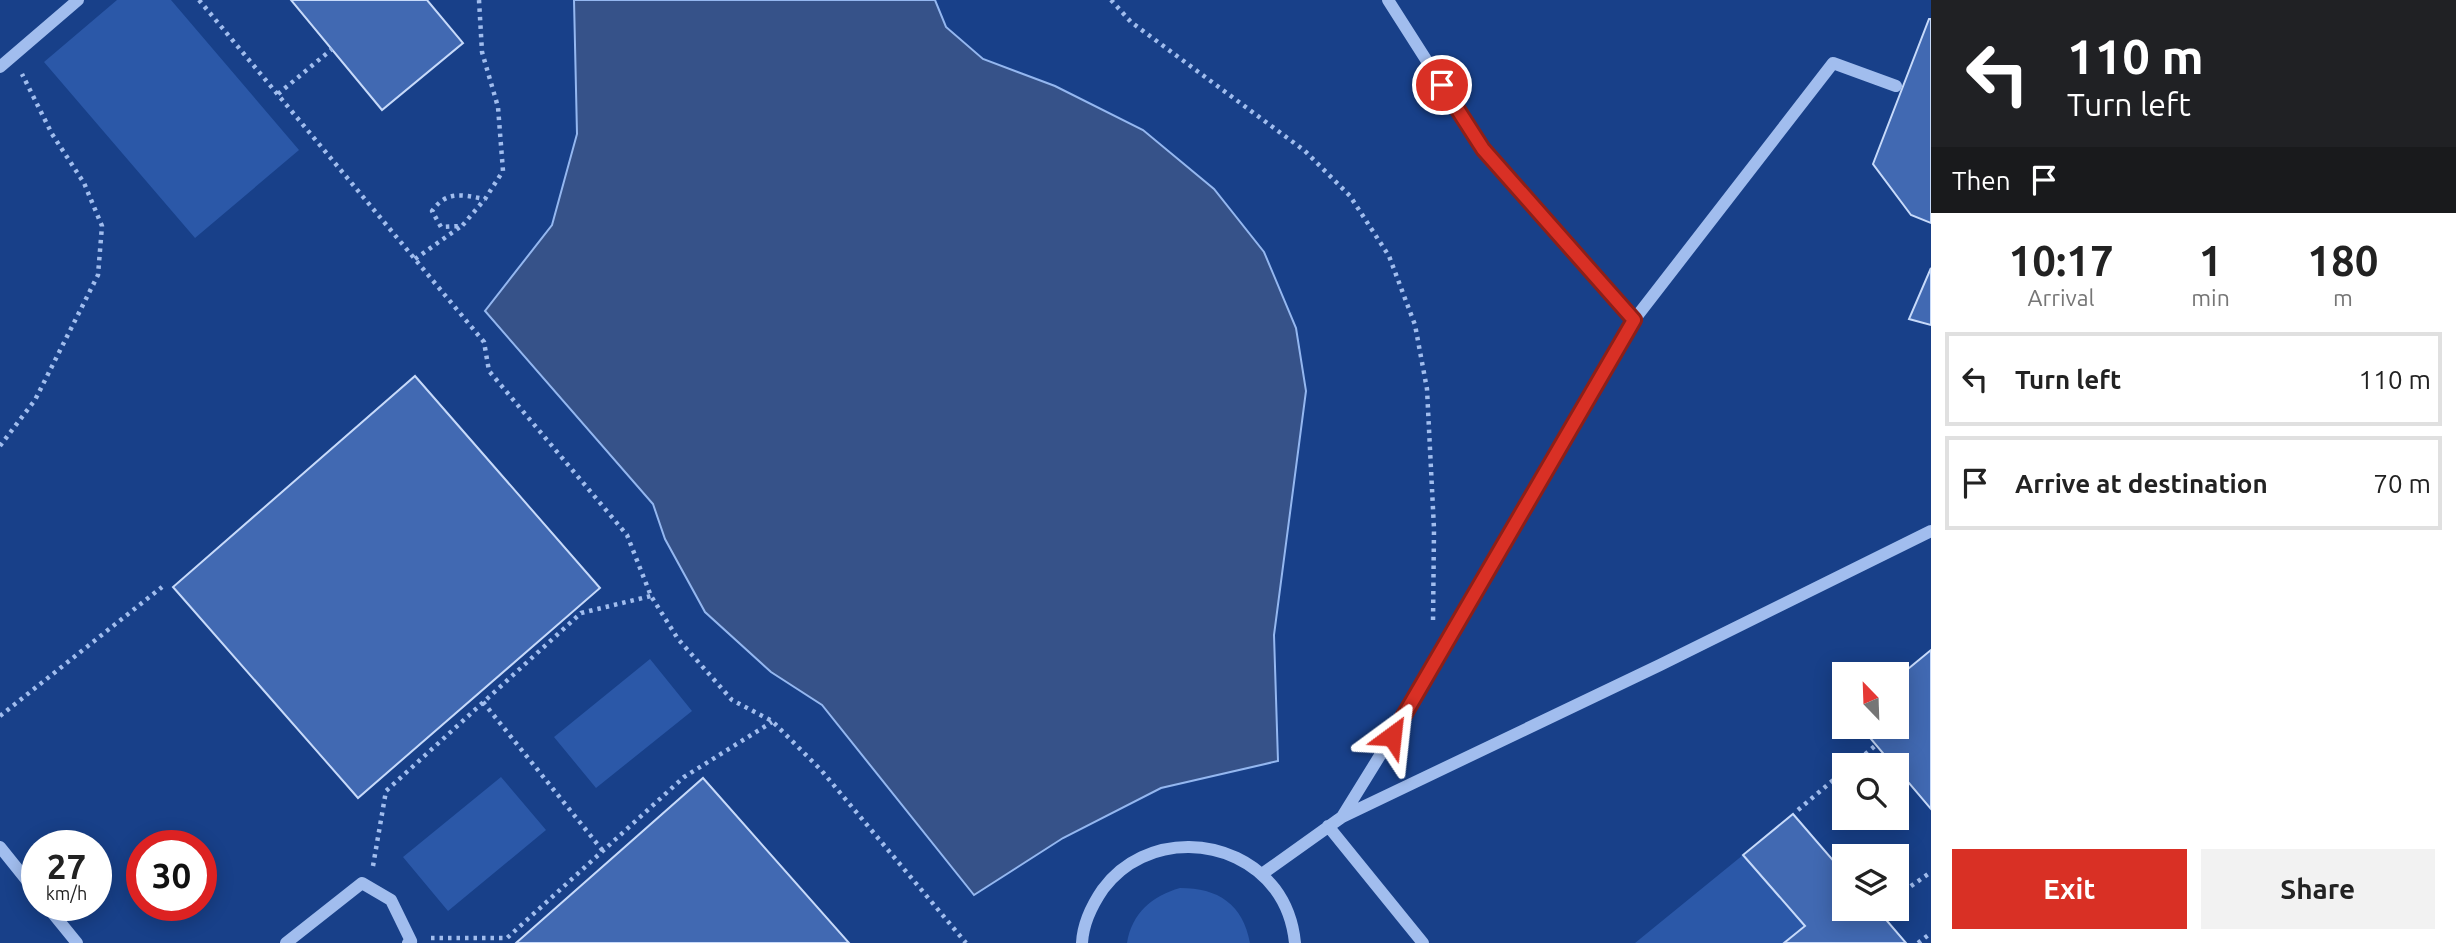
<!DOCTYPE html>
<html lang="en">
<head>
<meta charset="utf-8">
<style>
  :root { --surface:#fff; --page:#f2f2f2; --text:#222; --muted:#767676; --line:#e0e0e0; --accent:#d93025 }
  body { margin:0; font-family:Ubuntu,sans-serif; background:var(--page); color:var(--text); height:100vh; display:flex; flex-direction:column; font-size:26px; white-space:nowrap }
  * { box-sizing:border-box; margin:0 }
  p { font-size:23px; color:var(--muted) }
  .icon { flex:none; width:38px; height:38px; fill:none; stroke:currentColor; stroke-width:2; stroke-linecap:round; stroke-linejoin:round }
  .map { position:relative; flex:1; overflow:hidden }
  .drawer { display:flex; flex-direction:column; background:var(--surface); width:525px }
  .drawer>* { flex:none }
  .hud { background:#202124; color:#fff; overflow:hidden }
  .needle { width:46px; rotate:337deg }
  .fabs { position:absolute; left:1832px; top:662px; display:grid; gap:14px }
  .fabs a { display:grid; place-items:center; width:77px; height:77px; border-radius:0px; background:var(--surface); box-shadow:0 4px 18px #0003; font-size:35px }
  .speed { position:absolute; left:21px; top:830px; display:flex; gap:14px; font-size:35px; font-weight:700; text-align:center }
  .speed>* { display:grid; place-content:center; width:91px; height:91px; border-radius:50%; background:var(--surface); box-shadow:0 4px 18px #0003; line-height:1 }
  .speed small { font-size:18px; font-weight:400 }
  .speed .limit { border:10px solid #d22; background:#fff; color:#111 }
  .pin { position:absolute; display:grid; place-items:center; width:60px; height:60px; color:#fff; margin:-30px; border:4px solid #fff; border-radius:50%; box-shadow:0 2px 7px #0007 }
  .me { position:absolute; width:77px; margin:-38px; rotate:30deg; stroke-linejoin:round; filter:drop-shadow(0 0 5px #0008) }
  .turn { display:flex; align-items:center; gap:24px; height:147px; padding:0 21px; font-size:32px }
  .turn .icon { width:91px; height:91px; stroke-width:2.5 }
  .turn b { display:block; font-size:49px; line-height:60px }
  .then { display:flex; align-items:center; height:66px; padding:0 21px; background:#0003; gap:14px; font-size:26px }
  .eta { display:flex; justify-content:space-evenly; align-items:center; height:119px; text-align:center }
  .eta b { font-size:42px; font-weight:700; line-height:49px }
  .button { display:flex; gap:14px; margin-top:auto; padding:14px 21px }
  .button a { flex:1; height:80px; border-radius:0px; background:var(--accent); color:#fff; font-size:28px; font-weight:700; line-height:80px; text-align:center }
  .button a+a { background:var(--page); color:var(--text) }
  ul { padding:0; list-style:none }
  li { display:flex; align-items:center; gap:21px; height:94px; margin:0 14px 10px; padding:0 7px; border:4px solid var(--line); border-radius:0px }
  li div { flex:1 }
  li b { display:block; font-size:26px }
  li em { font-style:normal }
  main { display:flex; flex:1; min-height:0 }
  .map>svg:first-child { display:block }
  .green { fill:#2b58a8 }
  .water { fill:#365289; stroke:#94b7f0; stroke-width:2 }
  .building { fill:#4169b2; stroke:#c7dafa; stroke-width:2 }
  .lines { fill:none; stroke-linecap:round; stroke-linejoin:round }
  .path { stroke:#a1bdee; stroke-width:4.5; stroke-dasharray:3.5 5; stroke-linecap:butt }
  .minor { stroke:#a1bdee; stroke-width:12 }
  .route-casing { stroke:#8d1f18; stroke-width:18 }
  .route { stroke:#d93025; stroke-width:12 }
</style>
</head>
<body>
<main>
<div class="map">
<svg width="1931" height="943" viewBox="0 0 1931 943">
  <rect width="100%" height="100%" fill="#184089"/>
  <path class="green" d="M117 0H171L299 150 195 238 44 62Z
    M650 659 692 711 596 788 554 737Z
    M501 777 546 830 448 911 403 857Z
    M1743 855 1804 926 1784 943H1635Z
    M1180 888C1218 888 1243 904 1250 943H1127C1132 913 1152 896 1180 888Z"/>
  <path class="water" d="M574 0H935L946 27 983 59 1055 86 1143 130 1214 189 1264 252 1296 328 1306 391 1274 635 1278 761 1161 788 1063 838 974 895 822 705 771 672 705 612 665 539 653 504 485 311 552 225 577 134Z"/>
  <path class="building" d="M291 0H427L463 43 382 110Z
    M1929 19H1931V223L1911 215 1873 164Z
    M1931 268V325L1909 319Z
    M415 376 600 588 358 798 173 587Z
    M1931 650V809L1897 769V765H1893L1860 726H1897V678Z
    M703 778 849 943H516Z
    M1793 814 1844 873V908H1876L1906 943H1784L1805 926 1743 855Z"/>
  <g class="lines">
    <path class="path" d="M199 0 484 342 489 371 627 535 651 596 678 639 732 700 772 721 821 770 966 943
      M479 0 482 52 498 107 503 171 485 199 462 226 441 227 432 211C447 190 462 195 485 199
      M1111 0 1131 22 1305 151 1350 196 1389 256 1415 325 1427 389 1434 529 1433 623
      M278 94 332 49
      M415 259 460 227
      M0 446 35 400 98 275 102 226 84 183 52 134 22 74
      M483 702 603 851
      M0 716 162 587
      M1852 765 1876 745
      M1798 810 1844 771
      M373 866 386 791 581 613 651 596
      M1897 896 1931 872
      M1878 910 1881 908
      M431 938H507L684 777 772 722
      M1918 943 1931 933"/>
    <path class="minor" d="M0 67 78 0
      M1634 320 1833 63 1896 86
      M1342 817 1392 736 1634 320 1483 149 1388 0
      M1328 826 1423 943
      M0 847 37 893
      M1262 874 1342 817 1660 665 1931 531
      M46 905 77 943
      M286 943 362 883 391 900 411 941 408 943
      M1082 943C1083 923 1092 905 1103 889 1145 832 1233 834 1275 889 1287 905 1293 923 1295 943"/>
  </g>
  <g class="lines">
    <defs>
      <path id="route" d="M1392 736 1634 320 1483 149 1442 85"/>
    </defs>
    <use href="#route" class="route-casing"/>
    <use href="#route" class="route"/>
  </g>
</svg>
<div class="fabs">
<a><svg class="needle" viewBox="-14 -14 28 28"><path d="M0-13l5 13h-10z" fill="#e53935"/><path d="M0 13l5-13h-10z" fill="#767676"/></svg></a>
<a><svg class="icon" aria-label="search" viewBox="0 0 24 24"><circle cx="10" cy="10" r="6"/><path d="M15 15l6 6"/></svg></a>
<a><svg class="icon" aria-label="layers" viewBox="0 0 24 24"><path d="M12 4l9 5-9 5-9-5zM3 14l9 5 9-5"/></svg></a>
</div>
<div class="speed"><div>27<small>km/h</small></div><div class="limit">30</div></div>
<div class="pin" style="left:1442px;top:85px;background:#d93025"><svg class="icon" aria-label="arrive" viewBox="0 0 24 24"><path d="M6 21V4h12l-3 4 3 4H6"/></svg></div>
<svg class="me" style="left:1392px;top:736px" viewBox="-20 -20 40 40"><path d="M0-17L14 15 0 8-14 15z" fill="#d93025" stroke="#fff" stroke-width="4"/></svg>
</div>
<section class="drawer">
<div class="hud">
<div class="turn"><svg class="icon" aria-label="left" viewBox="0 0 24 24"><path d="M17 20v-9H6M10 6l-5 5 5 5"/></svg><div><b>110 m</b>Turn left</div></div>
<div class="then">Then<svg class="icon" aria-label="arrive" viewBox="0 0 24 24"><path d="M6 21V4h12l-3 4 3 4H6"/></svg></div>
</div>
<div class="eta">
<div><b>10:17</b><p>Arrival</p></div>
<div><b>1</b><p>min</p></div>
<div><b>180</b><p>m</p></div>
</div>
<ul>
<li><svg class="icon" aria-label="left" viewBox="0 0 24 24"><path d="M17 20v-9H6M10 6l-5 5 5 5"/></svg><div><b>Turn left</b></div><em>110 m</em></li>
<li><svg class="icon" aria-label="arrive" viewBox="0 0 24 24"><path d="M6 21V4h12l-3 4 3 4H6"/></svg><div><b>Arrive at destination</b></div><em>70 m</em></li>
</ul>
<div class="button"><a>Exit</a><a>Share</a></div>
</section>
</main>
</body>
</html>
